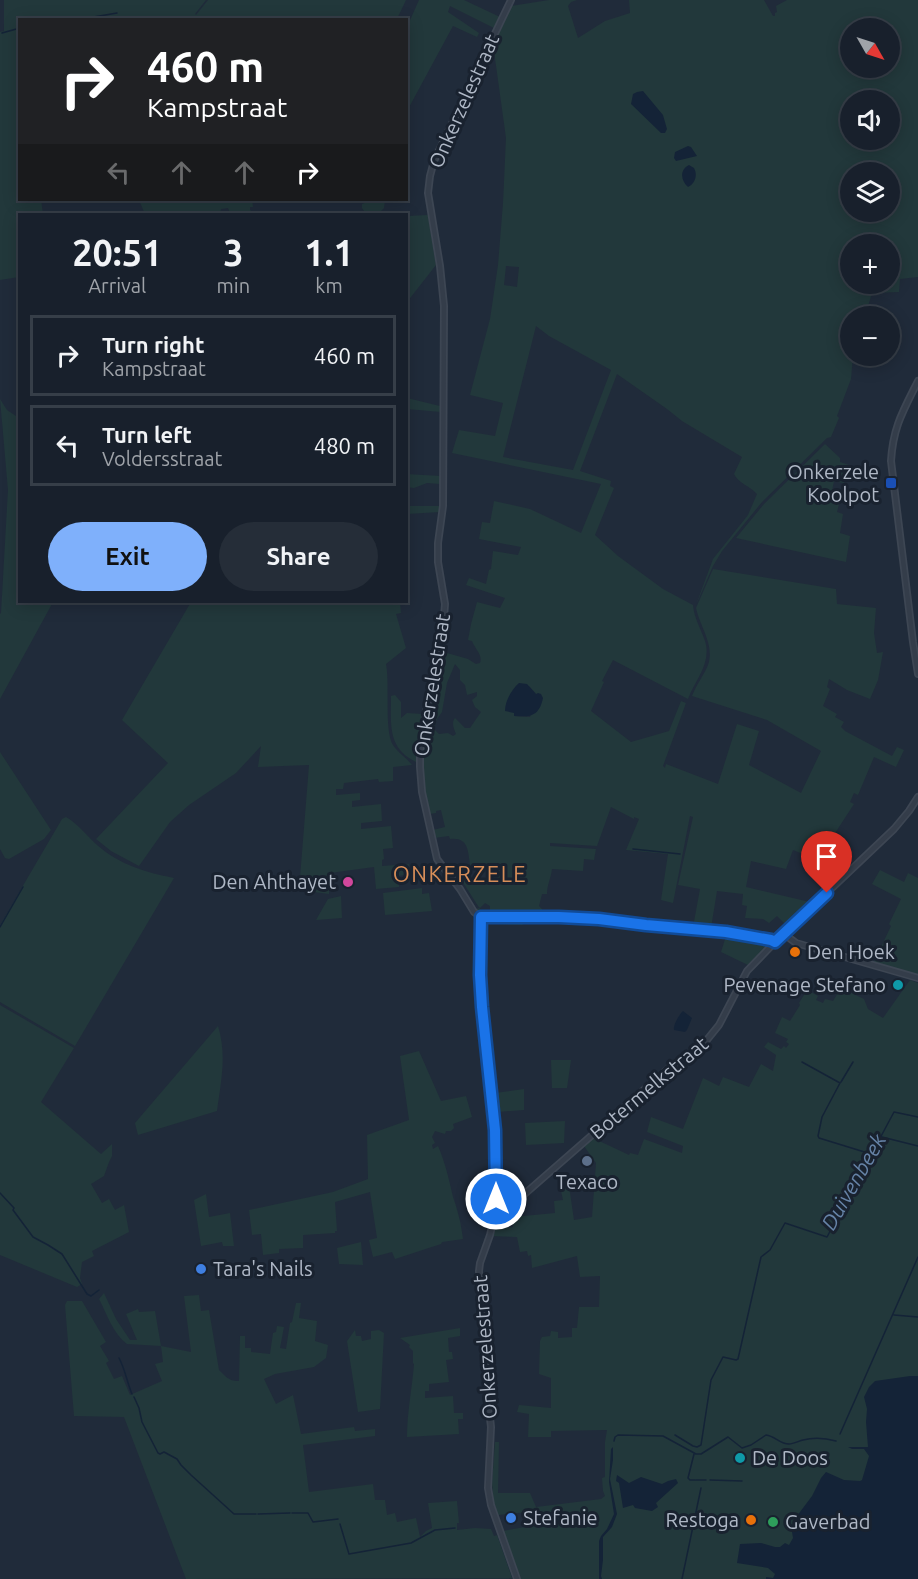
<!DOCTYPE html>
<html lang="en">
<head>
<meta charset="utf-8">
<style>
  :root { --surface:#18202c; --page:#252d38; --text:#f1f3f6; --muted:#9fa3a9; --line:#363e48; --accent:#7fb0fb }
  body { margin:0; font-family:Ubuntu,sans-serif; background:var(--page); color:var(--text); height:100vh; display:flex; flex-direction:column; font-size:22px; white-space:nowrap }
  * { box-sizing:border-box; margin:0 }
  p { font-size:20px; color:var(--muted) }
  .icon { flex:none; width:33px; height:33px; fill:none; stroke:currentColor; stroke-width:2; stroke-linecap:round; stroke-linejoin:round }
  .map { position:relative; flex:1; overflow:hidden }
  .panel { position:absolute; left:18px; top:213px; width:390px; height:390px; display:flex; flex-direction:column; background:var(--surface); border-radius:0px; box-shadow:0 3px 15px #0003,0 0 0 2px var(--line) }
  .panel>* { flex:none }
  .hud { position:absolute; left:18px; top:18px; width:390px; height:183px; border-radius:0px; box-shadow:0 3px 15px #0003,0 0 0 2px var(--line); background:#202124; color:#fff; overflow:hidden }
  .needle { width:39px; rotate:129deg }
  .controls { position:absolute; left:840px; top:18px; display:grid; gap:12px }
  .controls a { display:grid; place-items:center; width:60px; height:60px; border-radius:50%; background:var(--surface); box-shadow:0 3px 15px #0003,0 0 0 2px var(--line); font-size:30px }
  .pin { position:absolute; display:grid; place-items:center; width:51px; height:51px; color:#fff; margin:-62px -26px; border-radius:50% 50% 50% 0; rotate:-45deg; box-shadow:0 0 6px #0007 }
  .pin .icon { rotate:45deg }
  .me { position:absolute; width:66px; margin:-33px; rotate:0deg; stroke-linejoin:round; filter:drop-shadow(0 0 4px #0008) }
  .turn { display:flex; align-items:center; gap:21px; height:126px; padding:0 30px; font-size:27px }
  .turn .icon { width:78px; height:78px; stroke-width:2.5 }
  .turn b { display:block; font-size:42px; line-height:51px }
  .lanes { display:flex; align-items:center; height:57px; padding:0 30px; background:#0003; justify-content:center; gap:30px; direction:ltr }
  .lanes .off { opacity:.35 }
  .eta { display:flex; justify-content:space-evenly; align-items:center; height:102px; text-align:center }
  .eta b { font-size:36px; font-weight:600; line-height:42px }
  .cta { display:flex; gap:12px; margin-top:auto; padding:12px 30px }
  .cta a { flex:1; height:69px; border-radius:36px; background:var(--accent); color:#111; font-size:24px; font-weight:600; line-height:69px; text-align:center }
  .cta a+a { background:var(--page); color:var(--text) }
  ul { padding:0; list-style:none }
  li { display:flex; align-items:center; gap:18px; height:81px; margin:0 12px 9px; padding:0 18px; border:3px solid var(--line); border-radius:0px }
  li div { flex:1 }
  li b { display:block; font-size:22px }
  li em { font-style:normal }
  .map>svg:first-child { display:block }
  .green { fill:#22383b; fill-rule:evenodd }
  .water { fill:#142337 }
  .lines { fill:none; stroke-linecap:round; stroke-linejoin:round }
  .stream { stroke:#142337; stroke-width:1.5 }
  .minor-casing { stroke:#3d4653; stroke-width:8 }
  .minor { stroke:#343d4a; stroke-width:4.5 }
  .route-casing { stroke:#114b97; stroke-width:15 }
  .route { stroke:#1a73e8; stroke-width:10 }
  .transit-dot { fill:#1a4fb4; stroke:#19222f; stroke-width:2 }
  .hotel-dot { fill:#d1479c; stroke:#19222f; stroke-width:2 }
  .food-dot { fill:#e8710a; stroke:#19222f; stroke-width:2 }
  .culture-dot { fill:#0f9aa8; stroke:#19222f; stroke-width:2 }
  .service-dot { fill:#5c6f8a; stroke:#19222f; stroke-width:2 }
  .shop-dot { fill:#3f7fe0; stroke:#19222f; stroke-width:2 }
  .leisure-dot { fill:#2e9e5b; stroke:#19222f; stroke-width:2 }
  .labels { text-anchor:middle; stroke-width:6; stroke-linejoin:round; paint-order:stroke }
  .street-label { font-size:20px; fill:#afb8c6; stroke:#19222f }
  .poi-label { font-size:20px; fill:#afb8c6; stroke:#19222f; text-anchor:start }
  .water-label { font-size:21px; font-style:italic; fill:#6683a7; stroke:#19222f }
  .quarter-label { font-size:22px; letter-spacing:1.5px; fill:#d78e59; stroke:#19222f }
</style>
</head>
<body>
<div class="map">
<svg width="918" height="1579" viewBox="0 0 918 1579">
  <rect width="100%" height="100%" fill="#202b3a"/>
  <path class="green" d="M4 0H206L195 14 196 15 208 0H406L397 19 20 20V200H41L43 214H20L19 277 0 280V32L4 31Z
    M419 0H464L500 17 494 28 450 6 448 12 479 33 477 37 453 26 407 111V27Z
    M549 0H577L571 2 568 6 578 38 605 21 630 13 629 0H764L773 16H775V13L777 12 776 6 787 0H918V277L900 279 899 292 872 293 865 316H850V356H853L851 379 837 416 839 418 831 437 827 438 762 502 722 551 713 566 696 605 713 559 748 515 757 494C750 486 738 483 734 474L742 457 682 421 667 409 617 374 580 471 611 481 610 486 614 488 595 535 618 556 663 589 693 605C694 618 701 629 705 641 712 663 695 680 688 699L613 660 602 681 604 682 591 711 631 742 669 731 681 701 686 703 663 766 665 768 666 764 718 784 737 724 759 731 749 765 801 793 821 751 767 720 692 696C696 685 704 675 708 665 715 645 700 627 696 608L713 569 836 589 837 604 876 608 874 633 877 653 883 652 878 680 870 699 847 690 829 679 827 687 830 689 823 706 837 714 835 717 844 722 841 727 845 731 892 756 897 747 904 750 896 767 874 757 858 795 854 793 850 802 854 804 826 847 834 853 829 859 824 855 820 861 793 850 786 869 751 861 746 887 814 903 788 927 777 916 769 923 763 919 745 918 747 906 742 905 743 894 717 891 711 928 693 927 700 889 678 885 693 817 690 816 673 903 661 900 668 854 626 850 639 819 634 817V819L611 807 597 846 550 843V846L596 849 594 860 584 859 583 871 552 869C551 878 547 885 547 894H542L539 906 542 909 543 912 541 915 530 916 527 922 522 925 498 924V919H482L476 909 479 908 484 912 490 913V906L485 903 480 908 478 906 464 884 457 878V876L465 877 466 881H487V867L481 868V864L470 865C468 850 468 837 450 839L449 836 434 838 433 830 445 827 441 810 436 811V813L429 814 423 791 420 758 425 723 440 651 468 659 476 664 480 663C483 655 475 649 472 641L468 640 471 624 477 602 500 608 505 598 466 585 469 578 486 584 489 570 491 569 493 551 518 555 521 547 479 539 482 522 490 523 494 501 530 509 581 533 601 484 452 453 459 430 495 436 503 403 470 395 490 319 498 265 503 203 506 138 493 44 511 6ZM850 28H890V68H850ZM850 100H890V140H850ZM850 172H890V212H850ZM850 244H890V284H850ZM506 266 519 267 517 287 504 285ZM536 326 549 336 611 370 573 470 503 457ZM455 664 460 670V680L465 685 467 695 477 692V696L472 700 475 707 481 712 470 728H465L455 718C451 723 454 729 456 734L453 736 448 733 439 734 434 729 437 719 442 712 447 683ZM529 686 536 694 530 717 514 716 515 713Z
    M139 200H252L253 207H250V210L256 214 230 213 228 208 221 209 220 214H145Z
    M372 200H385L384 208 378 214H366L362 208V204Z
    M428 215 436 265 407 302V216Z
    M407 398 440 406 441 412 407 409V413Z
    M0 399 7 410 19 418 20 602H53L0 699V614L1 613 8 490Z
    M825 444 840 458V462L849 465 844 483 837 482 838 476 830 474 829 479 834 481 832 491 818 488 816 497 839 504 837 512 843 514 840 533 850 536 846 562 736 538 764 504Z
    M406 474 441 476 440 484 427 483 414 488 407 487Z
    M407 506H441L440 512 407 514Z
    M191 602H400L401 613 396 614 406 648 386 664C390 684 384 731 393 745 398 753 407 758 412 765L393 767V781L379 782 378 779 344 783 343 789H336V795L360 793V800L352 801V807L381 804 382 821 361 823V829L391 826 393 848 383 849 384 859 382 860V866L409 864 410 874 399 876V887L376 889 374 867 330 873 329 894 299 890 309 765 258 767 261 746 236 773 189 805 170 822 139 866 111 851 96 839 168 763 122 720Z
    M395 695 401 702V718L407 713 422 714 418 741 416 762C387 748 391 724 391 696Z
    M0 752 51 830 44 839 9 859 5 858 0 849Z
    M66 817C78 824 87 836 97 845 120 865 145 872 174 878L75 1046 0 1002V925L62 819Z
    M880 870 904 882 908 873 918 878V975L874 962 891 926 889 924 901 899 872 884Z
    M422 888V894L429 893 432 911 385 915 383 893Z
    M341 896 342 918 316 920 328 899Z
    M726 936 764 942 767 946 748 965 721 952Z
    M910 980 918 983V1579H521L503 1531 530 1526 529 1512 498 1515 492 1497 493 1496 492 1483 495 1442H499L498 1493H530L536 1507 601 1499 605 1496 603 1491 602 1478 605 1477V1442L607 1430 551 1431V1437H528L529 1414 517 1412 519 1405 551 1408V1378L539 1374 540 1341 542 1337 550 1336 551 1331 558 1332V1338L572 1337V1328H577L579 1307H599L600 1276 580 1277 577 1256 532 1268 531 1255 528 1256 527 1251 520 1252 517 1237 492 1236 493 1229 513 1227V1217L555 1213 554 1201 563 1200 560 1186 568 1179 574 1220 592 1217 596 1163 584 1146 593 1138 629 1155 630 1153 638 1155 644 1139 682 1153 683 1146 647 1132 651 1117 683 1129 703 1078 719 1086 723 1077 749 1087 761 1064 773 1071 776 1055 764 1047 768 1042 781 1049 784 1046 786 1048 789 1044 786 1042 788 1039 775 1033 782 1017 790 1021 800 1005 799 1003 807 990 818 996 816 1000 823 1003 825 999 833 1001 841 988 864 999 868 1009 883 1018Z
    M0 1005 74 1048 41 1102 101 1154 112 1144V1156L109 1162 104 1176 91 1184 102 1203 109 1199 115 1210 124 1205 129 1232 92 1251 94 1256 82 1262 80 1278 82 1284 77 1287 0 1255Z
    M218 1026C227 1055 221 1081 217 1111L138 1135 135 1123Z
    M419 1051 441 1101 466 1096 472 1117 453 1124 454 1128 451 1131H446L445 1134 435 1131 432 1137 435 1143 432 1145 433 1149 438 1146C445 1162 449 1179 453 1197 458 1211 461 1223 463 1239L442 1242 441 1244 395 1259 392 1252 373 1257 369 1240 377 1238 370 1192 335 1202 337 1231H335V1233L303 1235V1248L279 1249V1253L263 1255 261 1234 252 1235 249 1210 333 1192 368 1179 367 1135 409 1120 400 1056Z
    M551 1060H571L567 1088H552Z
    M524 1089V1110L497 1112 495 1093Z
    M565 1121 564 1143 526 1145 525 1123Z
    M206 1194 209 1217 230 1213 234 1246H223L222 1242 201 1246 194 1200Z
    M361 1242 363 1265 339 1264 337 1248Z
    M104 1293 116 1319 130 1340H137L126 1314 138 1309 139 1312 155 1311 161 1346 191 1352 184 1296 199 1295 201 1311 209 1310 219 1370C225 1376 230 1382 239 1381L240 1336H245V1348H251V1352L270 1354 273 1333 276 1332 277 1326 284 1327 280 1348 286 1349 290 1323 292 1322 296 1303H301L299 1318 317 1321 315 1341 328 1345 326 1358 314 1367 275 1374 264 1379 276 1404 293 1395 301 1434 354 1427 355 1431 375 1429V1436L303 1445 309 1492 373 1484 375 1500H385L387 1515 395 1513 397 1522 416 1518 420 1537 426 1531 432 1528 428 1503 457 1501 459 1523H457V1530L475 1528 491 1529 494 1536 498 1535 514 1578 186 1579 124 1417 74 1416 65 1305 67 1301H82L106 1342 100 1346 109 1361 106 1363 114 1379 122 1376 130 1395 162 1381 155 1364 163 1362 161 1346 127 1344C113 1334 107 1314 99 1299Z
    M460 1328V1336L448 1338 449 1352H452L453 1359 446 1360 449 1382 429 1384V1391H425V1398L453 1396 454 1413H463V1419H458L459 1434 407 1437C407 1412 412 1389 414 1364L413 1363V1351L409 1347 410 1345 400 1338Z
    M355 1330 356 1336H361L362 1341 371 1339V1331L379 1330 384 1333 380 1409 358 1412 347 1341Z"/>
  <path class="water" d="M643 91 663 115 667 129 665 133H661L631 104 633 94 637 92Z
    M688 146 691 147 697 156 676 161 674 158 675 152Z
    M689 165 694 168C698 175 695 184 688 187 681 181 679 170 689 165Z
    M519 683 527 684 536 694 538 693 541 694 543 698C539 717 530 717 514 716V713L505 711C505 701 512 689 519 683Z
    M683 1011 692 1018 687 1030 685 1032 674 1030C673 1025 679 1015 683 1011Z
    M910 1376H918V1579H766V1577L773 1578 775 1574 768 1568 737 1563 740 1544 761 1543 775 1547H780L785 1543 789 1545 793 1538 792 1532 797 1516 812 1496 821 1478 826 1472 844 1480 860 1481 862 1480 869 1456 864 1449H852L848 1447H868L866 1422 867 1409 864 1397 869 1387 875 1381Z
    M613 1447V1460L610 1479 617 1514 612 1527 603 1537V1560L601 1576 602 1579H599V1541L601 1536 607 1529 614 1514 609 1482 611 1449Z
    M617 1475 629 1483 641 1477 662 1484 668 1481 676 1479 678 1483 656 1503 658 1507 652 1511 635 1508 633 1505 623 1508 619 1483 616 1481Z"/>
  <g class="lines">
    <path class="stream" d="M76 20 117 13
      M2 33 20 28
      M633 849 680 854
      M0 927 23 887
      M802 1062 840 1083 822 1117 818 1136 819 1138 871 1154
      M841 1082 853 1062
      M882 1137 918 1146
      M0 1193 14 1208 13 1210 33 1237 48 1245 62 1254 87 1294 91 1296 99 1290
      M894 1315 918 1317
      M119 1358C125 1369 127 1382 132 1394
      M134 1397 139 1408 142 1422 158 1453 160 1454 164 1452 177 1459 181 1465 191 1475 234 1514H256
      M840 1434 918 1257
      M675 1435 693 1446 697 1447 701 1445 711 1380 723 1357 736 1360 738 1359 761 1257 770 1250 785 1223 827 1237 894 1112 918 1117
      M614 1441 615 1437 618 1435 663 1436 696 1454H701L728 1437 742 1448 751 1445 766 1435C775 1436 780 1444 789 1444 793 1444 799 1441 803 1440 815 1437 825 1438 836 1441
      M694 1454 688 1478 690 1480H695
      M696 1480H706
      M710 1480 742 1481
      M292 1513H308L313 1522 338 1519
      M258 1514 290 1513
      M340 1524 349 1554 411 1543 435 1530 455 1528
      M498 1535 513 1578
      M682 1579 701 1488"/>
    <defs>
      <path id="minor" d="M918 381C903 411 893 427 891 461L913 642 918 674
        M481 917 474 912 460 889 437 859 422 792 420 767V752L425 717 443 630 445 604 438 562V543L443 506 444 306 440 266 428 193 430 176 434 161 511 0
        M481 917 480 975 482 1007 495 1130 496 1199V1208L490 1235 480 1263 479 1271 488 1400 491 1427 488 1488 491 1505 517 1579
        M481 917H559L599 919 646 925 726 932 771 940 775 942
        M784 934 796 943 918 978
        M496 1208 509 1204 520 1198 670 1067 706 1041 719 1025 747 971 775 942 894 829 909 811 918 797"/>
    </defs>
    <use href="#minor" class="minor-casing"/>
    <use href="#minor" class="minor"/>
  </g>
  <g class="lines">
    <defs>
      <path id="route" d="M496 1199 495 1130 482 1007 480 975 481 917H559L599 919 646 925 726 932 771 940 775 942 827 893"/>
    </defs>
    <use href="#route" class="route-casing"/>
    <use href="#route" class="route"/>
  </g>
  <rect class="transit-dot" x="885" y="477" width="12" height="12" rx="3"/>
  <circle class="hotel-dot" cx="348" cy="882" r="6"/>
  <g class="food-dot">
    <circle cx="795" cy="952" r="6"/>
    <circle cx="751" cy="1520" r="6"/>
  </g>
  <g class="culture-dot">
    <circle cx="898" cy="985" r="6"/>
    <circle cx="740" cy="1458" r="6"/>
  </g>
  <circle class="service-dot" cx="587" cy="1161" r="6"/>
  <g class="shop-dot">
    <circle cx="201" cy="1269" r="6"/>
    <circle cx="511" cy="1518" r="6"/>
  </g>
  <circle class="leisure-dot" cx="773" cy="1522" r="6"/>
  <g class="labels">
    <g class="street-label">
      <text transform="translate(464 101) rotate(-66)" y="7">Onkerzelestraat</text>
      <text transform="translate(432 685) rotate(-81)" y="7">Onkerzelestraat</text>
      <text transform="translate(649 1088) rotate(-40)" y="7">Botermelkstraat</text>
      <text transform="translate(485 1347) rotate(-94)" y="7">Onkerzelestraat</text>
    </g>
    <g class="poi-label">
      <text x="879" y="479" text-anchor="end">Onkerzele<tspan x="879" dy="23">Koolpot</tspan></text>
      <text x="336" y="889" text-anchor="end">Den Ahthayet</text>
      <text x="807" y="959">Den Hoek</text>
      <text x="886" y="992" text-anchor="end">Pevenage Stefano</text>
      <text x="587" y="1189" text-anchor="middle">Texaco</text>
      <text x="213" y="1276">Tara's Nails</text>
      <text x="752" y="1465">De Doos</text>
      <text x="523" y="1525">Stefanie</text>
      <text x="739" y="1527" text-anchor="end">Restoga</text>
      <text x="785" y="1529">Gaverbad</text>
    </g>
    <g class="water-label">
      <text transform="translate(854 1182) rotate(-60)" y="7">Duivenbeek</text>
    </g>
    <g class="quarter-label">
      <text x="460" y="882">ONKERZELE</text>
    </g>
  </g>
</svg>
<div class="controls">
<a><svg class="needle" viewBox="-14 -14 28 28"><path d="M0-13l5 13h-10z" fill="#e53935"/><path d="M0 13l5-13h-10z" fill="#9fa3a9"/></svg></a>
<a><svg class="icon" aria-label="sound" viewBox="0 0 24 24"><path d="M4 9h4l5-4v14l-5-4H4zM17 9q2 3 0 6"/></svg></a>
<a><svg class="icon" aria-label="layers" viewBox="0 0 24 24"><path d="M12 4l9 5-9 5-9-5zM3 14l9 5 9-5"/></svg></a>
<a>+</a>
<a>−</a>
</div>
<div class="pin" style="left:827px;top:893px;background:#d93025"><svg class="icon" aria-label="arrive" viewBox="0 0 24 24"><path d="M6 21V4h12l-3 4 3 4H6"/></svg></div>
<svg class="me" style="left:496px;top:1199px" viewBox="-20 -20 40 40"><circle r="17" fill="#1a73e8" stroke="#fff" stroke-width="3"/><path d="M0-11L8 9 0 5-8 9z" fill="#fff"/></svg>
<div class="hud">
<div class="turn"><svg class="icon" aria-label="right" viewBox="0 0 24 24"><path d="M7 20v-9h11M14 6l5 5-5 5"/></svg><div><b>460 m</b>Kampstraat</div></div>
<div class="lanes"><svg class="icon off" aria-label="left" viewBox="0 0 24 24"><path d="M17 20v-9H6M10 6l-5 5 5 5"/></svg><svg class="icon off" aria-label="ahead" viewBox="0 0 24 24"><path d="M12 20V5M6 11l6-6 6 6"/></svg><svg class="icon off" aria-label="ahead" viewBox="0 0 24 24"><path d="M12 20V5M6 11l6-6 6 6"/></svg><svg class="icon" aria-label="right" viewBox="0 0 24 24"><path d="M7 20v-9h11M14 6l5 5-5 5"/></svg></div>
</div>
<section class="panel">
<div class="eta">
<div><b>20:51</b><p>Arrival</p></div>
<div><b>3</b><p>min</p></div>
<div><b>1.1</b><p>km</p></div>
</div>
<ul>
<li><svg class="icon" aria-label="right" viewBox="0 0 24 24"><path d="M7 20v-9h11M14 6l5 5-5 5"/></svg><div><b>Turn right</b><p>Kampstraat</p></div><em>460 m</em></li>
<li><svg class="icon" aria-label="left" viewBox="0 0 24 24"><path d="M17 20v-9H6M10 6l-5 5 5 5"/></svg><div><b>Turn left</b><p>Voldersstraat</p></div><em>480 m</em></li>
</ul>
<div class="cta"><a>Exit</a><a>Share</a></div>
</section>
</div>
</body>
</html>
